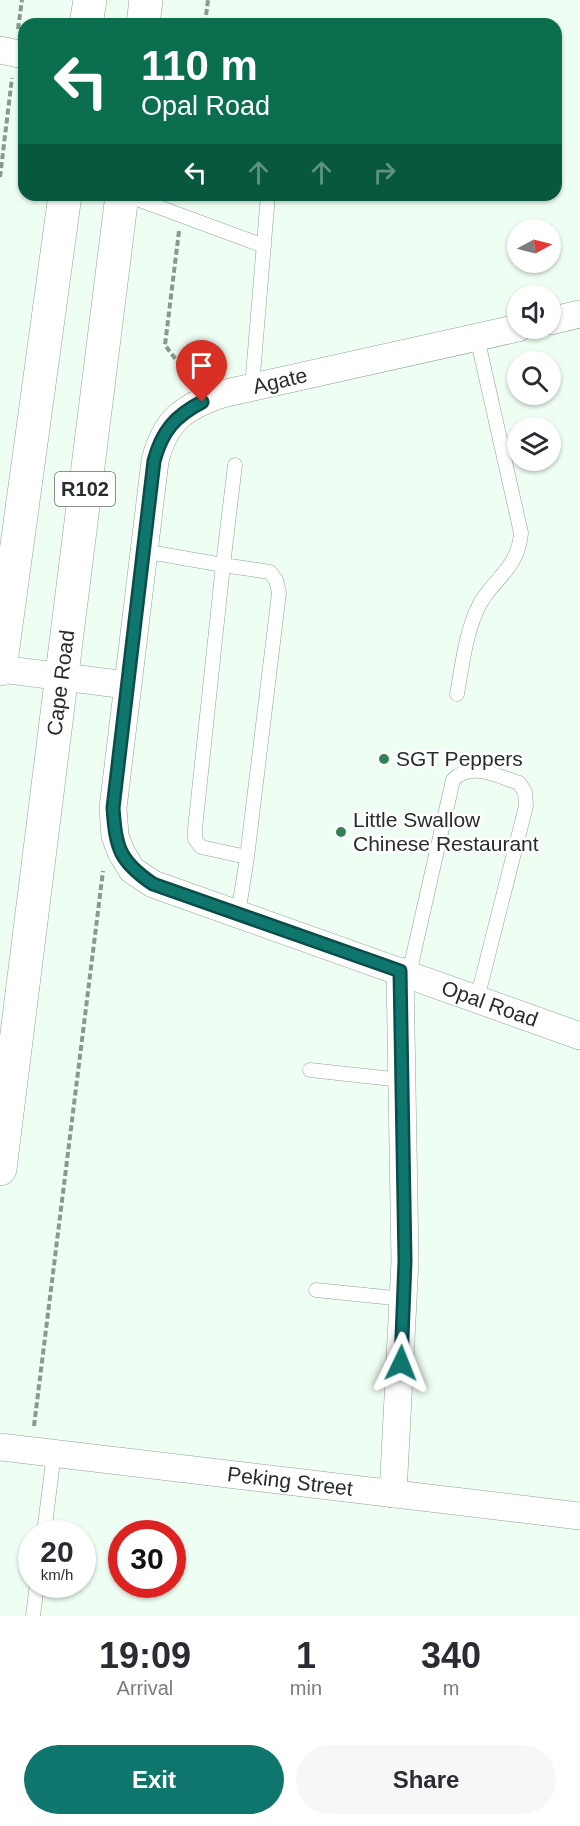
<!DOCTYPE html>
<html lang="en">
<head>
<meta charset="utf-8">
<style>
  :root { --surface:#fff; --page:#f7f7f7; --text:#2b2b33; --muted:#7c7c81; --accent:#0f766e }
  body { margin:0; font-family:Helvetica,sans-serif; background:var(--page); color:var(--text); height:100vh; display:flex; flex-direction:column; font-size:22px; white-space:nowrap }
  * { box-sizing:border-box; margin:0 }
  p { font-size:20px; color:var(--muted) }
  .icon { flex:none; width:33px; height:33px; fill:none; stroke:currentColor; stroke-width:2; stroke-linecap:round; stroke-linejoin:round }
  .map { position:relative; height:1616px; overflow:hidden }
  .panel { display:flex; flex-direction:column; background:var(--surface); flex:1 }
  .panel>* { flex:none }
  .guide { position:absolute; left:18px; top:18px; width:544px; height:183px; border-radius:18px; box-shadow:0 2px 4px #0004; background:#0b6e4f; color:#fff; overflow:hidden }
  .needle { width:39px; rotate:83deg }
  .buttons { position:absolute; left:507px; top:219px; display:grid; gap:12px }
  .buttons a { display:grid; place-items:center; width:54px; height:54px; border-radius:50%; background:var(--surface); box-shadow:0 2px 4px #0004; font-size:30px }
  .speed { position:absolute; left:18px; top:1520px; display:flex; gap:12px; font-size:30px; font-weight:700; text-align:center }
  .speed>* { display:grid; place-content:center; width:78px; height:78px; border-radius:50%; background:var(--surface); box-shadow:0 2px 4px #0004; line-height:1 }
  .speed small { font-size:15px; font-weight:400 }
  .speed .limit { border:9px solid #d22; background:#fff; color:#111 }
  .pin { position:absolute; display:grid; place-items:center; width:51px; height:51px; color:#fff; margin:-62px -26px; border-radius:50% 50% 50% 0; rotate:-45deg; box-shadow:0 0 6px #0007 }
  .pin .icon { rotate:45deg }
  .me { position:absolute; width:66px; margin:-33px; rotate:2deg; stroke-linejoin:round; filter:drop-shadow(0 0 4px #0008) }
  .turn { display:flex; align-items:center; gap:21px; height:126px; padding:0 24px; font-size:27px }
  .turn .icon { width:78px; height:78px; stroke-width:2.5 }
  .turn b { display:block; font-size:42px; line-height:51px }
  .lanes { display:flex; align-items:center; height:57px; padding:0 24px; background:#0003; justify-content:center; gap:30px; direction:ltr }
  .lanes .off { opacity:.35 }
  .eta { display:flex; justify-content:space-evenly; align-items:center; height:102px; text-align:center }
  .eta b { font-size:36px; font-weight:800; line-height:42px }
  .action { display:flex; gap:12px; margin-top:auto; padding:12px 24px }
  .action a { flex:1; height:69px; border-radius:36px; background:var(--accent); color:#fff; font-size:24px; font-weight:800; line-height:69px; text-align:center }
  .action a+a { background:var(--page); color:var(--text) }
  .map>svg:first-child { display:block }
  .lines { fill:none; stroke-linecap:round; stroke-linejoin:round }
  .lane-casing { stroke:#92a096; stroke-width:15 }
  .street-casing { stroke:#92a096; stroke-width:28 }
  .primary-casing { stroke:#92a096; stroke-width:34 }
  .path { stroke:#8c978f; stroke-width:4; stroke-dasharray:6 3; stroke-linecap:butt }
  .lane { stroke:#fff; stroke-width:14 }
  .street { stroke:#fff; stroke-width:27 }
  .primary { stroke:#fff; stroke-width:33 }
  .route-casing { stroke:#0a4d48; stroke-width:15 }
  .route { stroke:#0f766e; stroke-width:10 }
  .poi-dot { fill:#328253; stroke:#fff; stroke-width:2 }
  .labels { text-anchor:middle; stroke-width:5; stroke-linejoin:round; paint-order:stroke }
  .shield { fill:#fff; stroke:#686c69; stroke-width:1.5 }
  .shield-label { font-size:20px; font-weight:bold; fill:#272d29 }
  .street-label { font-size:21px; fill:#272d29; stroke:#fff }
  .poi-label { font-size:21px; fill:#272d29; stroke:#fff; text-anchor:start }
</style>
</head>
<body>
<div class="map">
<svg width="580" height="1616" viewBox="0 0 580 1616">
  <rect width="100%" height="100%" fill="#effef3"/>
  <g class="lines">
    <defs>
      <path id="lane" d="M126 195 264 246
        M252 387 268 195
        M143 551 223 565 235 465
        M457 694C462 667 465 638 476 612 489 580 518 572 521 533L477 337
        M238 915 247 857 201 847 195 839V829L223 565 270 572 276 580 279 593 247 857
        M409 974 453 780C471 761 497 776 519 783L525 792 526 806 477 999
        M310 1070 402 1080
        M316 1290 404 1299
        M44 1533 54 1453
        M33 1616 37 1584"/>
      <g id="street">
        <path d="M0 50 24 55"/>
        <path d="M550 321 580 314"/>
        <path id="s1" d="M518 328 222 394C184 407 165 420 155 461L113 808 115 836 121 852 132 870 153 884 580 1036"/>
        <path d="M0 669 126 685"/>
        <path id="s2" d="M0 1447 580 1516"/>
        <path d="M393 1494 405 1261 400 971"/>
      </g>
      <g id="primary">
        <path d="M86 24 90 0"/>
        <path d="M143 24 146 0"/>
        <path d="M0 669 65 195"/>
        <path id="s3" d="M0 1169 122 195"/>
      </g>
    </defs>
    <use href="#lane" class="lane-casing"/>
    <use href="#street" class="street-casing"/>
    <use href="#primary" class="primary-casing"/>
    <path class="path" d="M205 24 208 0
      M18 29 22 0
      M0 177 12 78
      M179 231 165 345 191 380
      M34 1426 103 871"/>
    <use href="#lane" class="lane"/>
    <use href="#street" class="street"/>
    <use href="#primary" class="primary"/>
  </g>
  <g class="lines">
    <defs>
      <path id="route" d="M202 402C175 416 162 431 154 461L113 808C116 848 119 861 153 884L400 971 405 1261 401 1363"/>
    </defs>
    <use href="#route" class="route-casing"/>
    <use href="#route" class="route"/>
  </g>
  <g class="poi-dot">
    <circle cx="384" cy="759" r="6"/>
    <circle cx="341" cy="832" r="6"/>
  </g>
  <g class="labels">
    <rect class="shield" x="55" y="472" width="60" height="34" rx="4.5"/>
    <g class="shield-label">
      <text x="85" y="496">R102</text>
    </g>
    <g class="street-label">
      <text transform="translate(280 381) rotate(-13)" y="7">Agate</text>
      <text dy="7" stroke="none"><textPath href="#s3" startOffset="490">Cape Road</textPath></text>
      <text dy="7" stroke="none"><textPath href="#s1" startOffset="1202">Opal Road</textPath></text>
      <text dy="7" stroke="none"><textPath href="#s2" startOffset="292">Peking Street</textPath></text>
    </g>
    <g class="poi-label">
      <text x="396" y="766">SGT Peppers</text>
      <text x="353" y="827">Little Swallow<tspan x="353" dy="24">Chinese Restaurant</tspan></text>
    </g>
  </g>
</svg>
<div class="buttons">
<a><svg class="needle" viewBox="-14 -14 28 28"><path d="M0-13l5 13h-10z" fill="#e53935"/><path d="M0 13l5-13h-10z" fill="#7c7c81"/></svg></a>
<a><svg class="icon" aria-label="sound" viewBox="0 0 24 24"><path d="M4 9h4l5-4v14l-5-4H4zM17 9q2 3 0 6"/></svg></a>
<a><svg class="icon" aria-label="search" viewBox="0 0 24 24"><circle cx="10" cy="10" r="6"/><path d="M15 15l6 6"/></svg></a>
<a><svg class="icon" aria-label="layers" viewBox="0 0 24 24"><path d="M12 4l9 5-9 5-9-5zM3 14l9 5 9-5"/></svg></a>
</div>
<div class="speed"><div>20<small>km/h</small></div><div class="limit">30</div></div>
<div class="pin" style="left:202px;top:402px;background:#d93025"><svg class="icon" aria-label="arrive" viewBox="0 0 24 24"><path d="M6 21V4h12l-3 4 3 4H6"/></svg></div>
<svg class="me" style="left:401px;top:1363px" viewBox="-20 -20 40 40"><path d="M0-17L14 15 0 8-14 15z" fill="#0f766e" stroke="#fff" stroke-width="4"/></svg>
<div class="guide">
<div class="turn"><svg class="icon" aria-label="left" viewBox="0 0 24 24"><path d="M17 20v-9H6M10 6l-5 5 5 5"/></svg><div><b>110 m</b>Opal Road</div></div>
<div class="lanes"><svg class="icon" aria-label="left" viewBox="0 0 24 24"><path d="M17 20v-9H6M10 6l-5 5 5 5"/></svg><svg class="icon off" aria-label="ahead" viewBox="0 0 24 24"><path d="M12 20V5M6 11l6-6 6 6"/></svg><svg class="icon off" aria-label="ahead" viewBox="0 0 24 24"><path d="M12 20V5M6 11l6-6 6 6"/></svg><svg class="icon off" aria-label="right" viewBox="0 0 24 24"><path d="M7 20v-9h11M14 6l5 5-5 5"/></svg></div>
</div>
</div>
<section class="panel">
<div class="eta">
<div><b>19:09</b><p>Arrival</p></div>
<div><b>1</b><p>min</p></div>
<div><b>340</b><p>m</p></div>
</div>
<div class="action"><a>Exit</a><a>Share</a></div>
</section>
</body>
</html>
